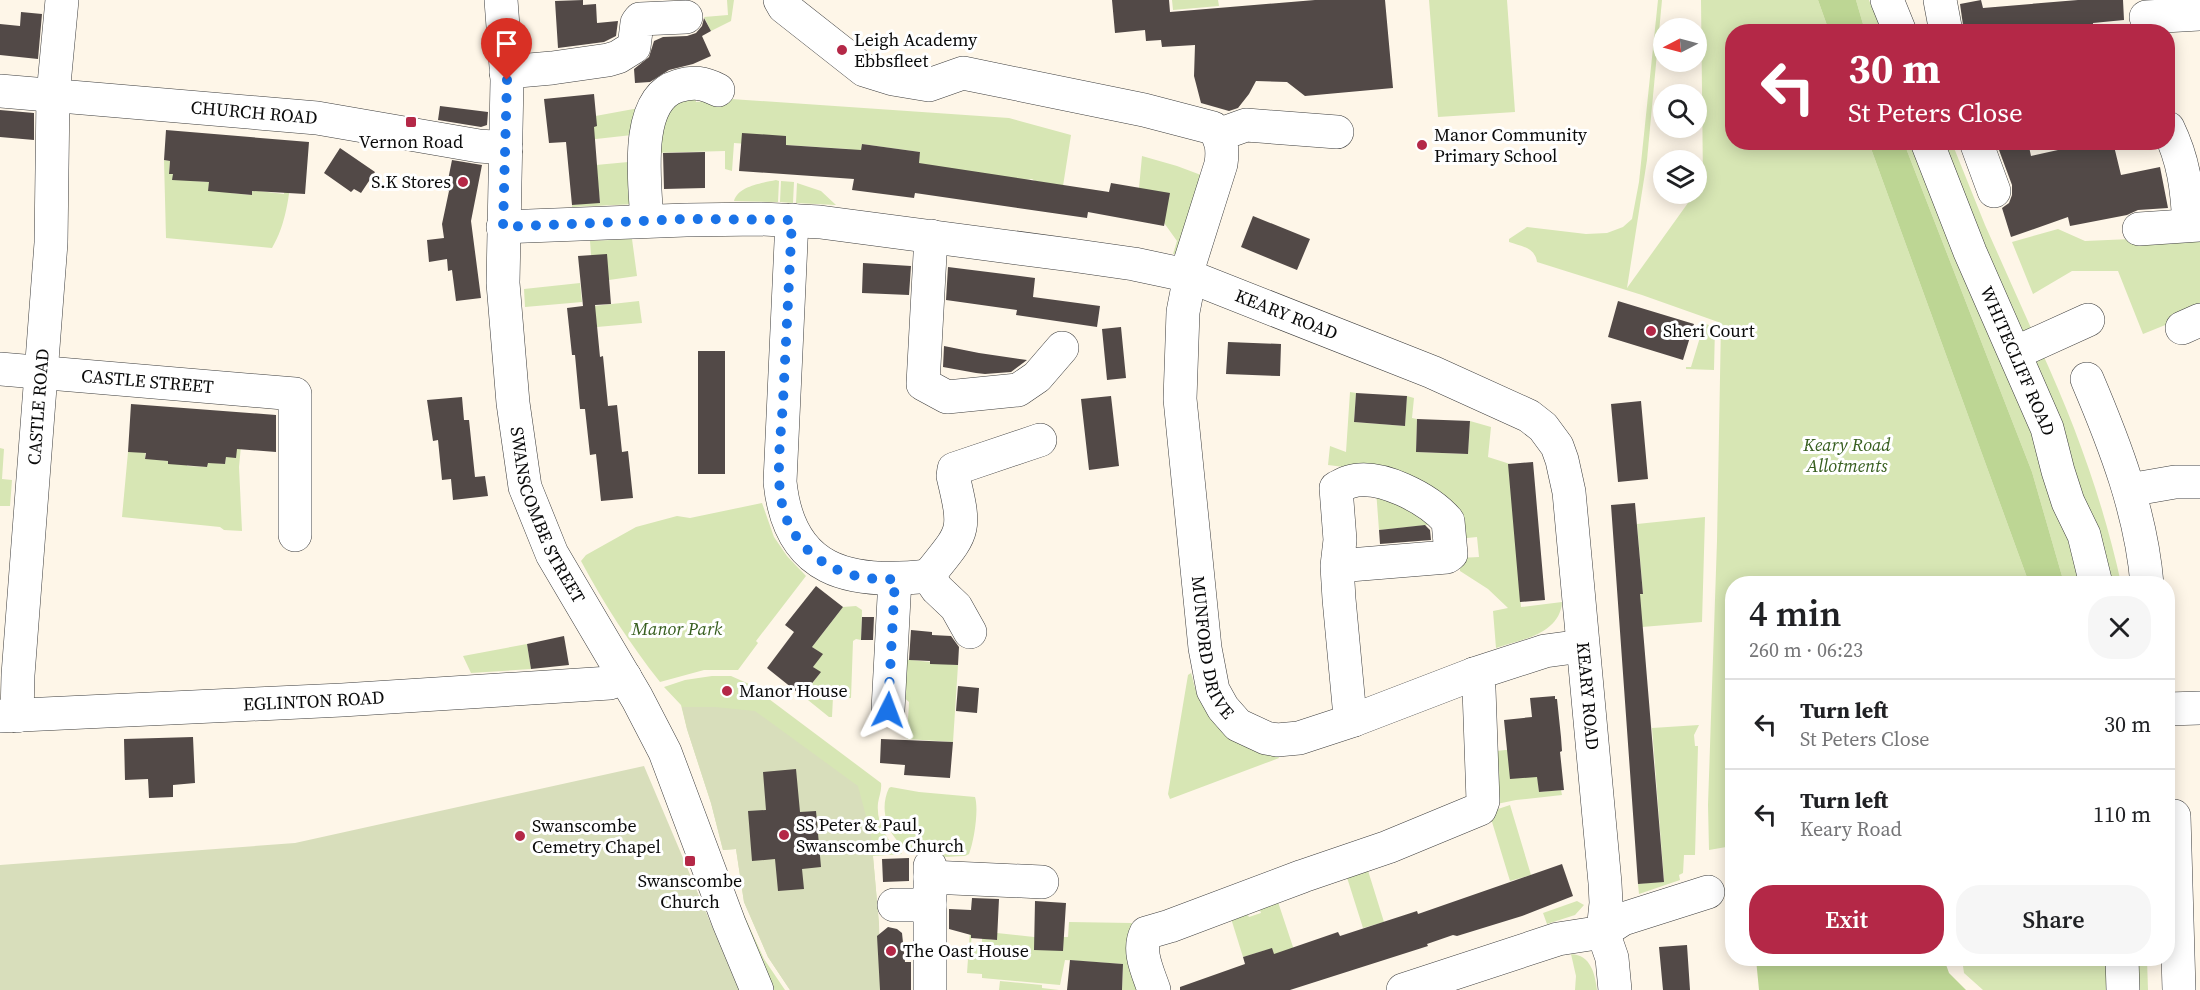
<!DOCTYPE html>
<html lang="en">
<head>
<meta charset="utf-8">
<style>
  :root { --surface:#fff; --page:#f6f6f6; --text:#202124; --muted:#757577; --line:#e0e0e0; --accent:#b42847 }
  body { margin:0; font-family:"Source Serif 4",serif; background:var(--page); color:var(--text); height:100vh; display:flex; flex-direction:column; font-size:22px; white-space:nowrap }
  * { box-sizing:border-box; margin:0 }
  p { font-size:20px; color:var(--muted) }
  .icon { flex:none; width:33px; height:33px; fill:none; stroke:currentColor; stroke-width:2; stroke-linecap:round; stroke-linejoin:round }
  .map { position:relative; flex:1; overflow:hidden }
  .side { position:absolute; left:1725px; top:576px; width:450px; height:390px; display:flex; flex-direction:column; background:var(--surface); border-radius:24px; box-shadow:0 3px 15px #0003 }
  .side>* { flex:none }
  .banner { position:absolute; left:1725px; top:24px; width:450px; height:126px; border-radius:24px; box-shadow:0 3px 15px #0003; background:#b42847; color:#fff; overflow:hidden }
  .needle { width:39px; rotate:264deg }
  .controls { position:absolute; left:1653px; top:18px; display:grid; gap:12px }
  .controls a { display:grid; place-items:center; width:54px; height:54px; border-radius:50%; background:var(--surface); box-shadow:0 3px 15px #0003; font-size:30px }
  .pin { position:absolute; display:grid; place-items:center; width:51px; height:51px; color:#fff; margin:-62px -26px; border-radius:50% 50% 50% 0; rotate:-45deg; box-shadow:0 0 6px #0007 }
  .pin .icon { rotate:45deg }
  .me { position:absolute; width:66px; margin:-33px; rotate:3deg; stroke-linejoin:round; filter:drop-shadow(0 0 4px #0008) }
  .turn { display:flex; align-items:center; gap:21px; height:126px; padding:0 24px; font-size:27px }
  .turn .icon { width:78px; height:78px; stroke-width:2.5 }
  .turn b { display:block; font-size:42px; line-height:51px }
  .round { display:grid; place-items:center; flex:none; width:63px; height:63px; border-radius:24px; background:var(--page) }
  .headline { display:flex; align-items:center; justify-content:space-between; height:102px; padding:0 24px }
  h1 { font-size:36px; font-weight:600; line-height:45px }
  .button { display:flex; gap:12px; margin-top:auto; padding:12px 24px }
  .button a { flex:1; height:69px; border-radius:24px; background:var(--accent); color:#fff; font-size:24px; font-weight:600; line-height:69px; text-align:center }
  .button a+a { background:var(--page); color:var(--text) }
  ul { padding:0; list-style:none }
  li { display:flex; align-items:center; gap:18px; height:90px; padding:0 24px; border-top:2px solid var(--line) }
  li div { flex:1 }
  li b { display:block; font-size:22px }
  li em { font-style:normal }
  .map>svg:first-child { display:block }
  .green { fill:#d7e6b4 }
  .forest { fill:#bdd694 }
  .cemetery { fill:#d8debb }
  .building { fill:#524947 }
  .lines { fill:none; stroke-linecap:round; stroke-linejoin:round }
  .minor-casing { stroke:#3d3d3d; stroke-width:34 }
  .minor { stroke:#fff; stroke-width:33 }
  .route { stroke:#1a73e8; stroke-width:10; stroke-dasharray:0 18 }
  .poi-dot { fill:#b42847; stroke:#fff; stroke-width:2 }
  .labels { text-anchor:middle; stroke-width:6; stroke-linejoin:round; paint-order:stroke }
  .poi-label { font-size:18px; fill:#0a0a0a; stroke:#fff; text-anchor:start }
  .street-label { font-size:18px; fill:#0a0a0a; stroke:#fff }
  .park-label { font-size:18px; font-style:italic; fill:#365e1e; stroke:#fff }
</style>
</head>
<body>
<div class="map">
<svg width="2200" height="990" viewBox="0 0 2200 990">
  <rect width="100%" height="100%" fill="#fef6e8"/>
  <path class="green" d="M727 0H734L731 21 711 31 704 17 728 15Z
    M1172 0H1218L1219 6 1173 10Z
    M1429 0H1507L1515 112 1438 117Z
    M1658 0H1662L1647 160 1627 288 1703 182 1701 0H1818L1829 31 1732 32V142L1869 143 2029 583 1732 584V846L1709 850 1708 805 1717 541 1721 323 1642 295 1537 262C1535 247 1520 246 1509 242V239L1527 227 1586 234 1607 233 1623 227 1632 219 1639 182Z
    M1856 0H1869C1875 17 1889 20 1893 31H1865Z
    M695 97 696 102 731 99 1009 118 1071 135 1063 186 1035 181 1032 179 1025 180 918 164 920 152 862 144 860 155 848 149 786 145V136L775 146 734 143 732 171 725 169V151L650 153 669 99Z
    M639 108 641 134 578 141 590 117Z
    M1904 143H1913L2034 427 2083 583H2064L2032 472Z
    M1940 143H1952L1985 225 2035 337 2025 342Z
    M1142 156 1177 166 1209 178 1185 254H1173L1177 241 1139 188Z
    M164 160 170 161 169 174 194 175 193 181 209 182 231 193 251 195 254 170 259 191 284 194 287 170 292 171C289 196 286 225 272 248L166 238Z
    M639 161 636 204 572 207V205L600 202 596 165Z
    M776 180 779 181 778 202 734 201C738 186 762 183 776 180Z
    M781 181 794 182 793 203 780 202Z
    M797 183 821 191 836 205 796 203Z
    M2058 229 2085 241 2200 236V311L2143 334 2118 271H2072L2033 294 2012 242Z
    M632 239 637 276 609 280 591 255 590 241Z
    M580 283 582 302 525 307 524 289Z
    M639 301 642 323 597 327 594 306Z
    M1700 322 1715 327 1714 370 1686 369V367H1691L1701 334 1697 332Z
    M2040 348C2075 424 2103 501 2121 583H2109L2065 468 2069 445 2029 353Z
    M1350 392 1356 393 1354 422 1405 426 1407 396 1414 398 1412 418 1417 419 1416 452 1468 454 1470 421 1491 427 1488 457 1510 464 1521 607 1562 602C1560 634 1521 640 1496 648L1493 611 1508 608 1488 589 1460 571 1459 558 1479 557 1477 537 1457 539 1352 468 1328 465 1330 446 1346 452Z
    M147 434 145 458 168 461V464L189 440 187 466 207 467 209 441 216 463 225 464 226 457 237 446H241L239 467 242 531 224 530 220 527 122 517 128 452H137Z
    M0 448 4 449 2 479 12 480 10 506H0Z
    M1376 490 1438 524 1379 530Z
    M762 503 774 537 787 556 806 576 756 641 758 643 738 670H704L660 682C630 644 604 604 581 561L586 555 636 527 677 516 690 518Z
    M1705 517 1702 622 1642 627 1618 596 1643 594 1637 524Z
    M856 606 862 610 861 640 856 639 853 641 851 698 833 697 832 717H829L803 696 820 673 813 667 822 654 812 647 843 607Z
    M527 644 531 669 471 673 463 656Z
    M902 659 958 665 953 742 907 739 909 702 901 695Z
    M1191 673C1194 682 1195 692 1200 700 1217 734 1242 749 1278 755L1279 758 1170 799 1168 794 1188 675Z
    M712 676H731L749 684 881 783C882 790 879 796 878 803 876 824 887 840 902 854L873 856 879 924 790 990 768 957 744 902 736 849 723 850 711 803 687 729 681 705 664 687 685 680Z
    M1699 725 1694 735 1695 746H1698L1695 855H1684L1683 873 1679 875 1680 880 1639 894 1638 884 1664 881 1652 728Z
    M1534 747 1539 792 1561 790 1562 795 1516 800 1492 805 1487 752Z
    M891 787 919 792 975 797C979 809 974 842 969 854L965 856C951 856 935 859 922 856 893 849 876 815 889 788Z
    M1510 805 1531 875 1510 881 1489 812Z
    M1365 861 1384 922 1363 928 1344 868Z
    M734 893 764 959 785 990H773Z
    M1277 899 1294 950 1271 965 1266 950 1243 957 1229 912 1243 908 1249 917 1261 913 1257 902Z
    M1577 901 1584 905 1575 915 1547 924 1543 913Z
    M1069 922 1132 923 1131 939 1145 990H1122L1123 964 1065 960 1060 985 982 978V974L967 973 970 931H972L971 945 982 946V932H987V939L996 940 997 933 1034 937H1068Z
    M1571 954C1591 955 1595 974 1597 990H1575L1576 976Z
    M1962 959H2110L2113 990H1983L1964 973Z
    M2135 959H2147L2148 990H2134Z
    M1000 981 1042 985V988L1059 990H999Z"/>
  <path class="forest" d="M1818 0H1856L1865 31H1829Z
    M1869 143H1904L2032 472 2064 583H2029Z
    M1756 959H1944L1949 973 1966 990H1759Z"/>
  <path class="cemetery" d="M682 707H715L755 711 858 786 871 835 879 924 881 990H790L768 957 744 902 736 849 723 850 711 803 687 729Z
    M644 766 739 990H0V865L295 843Z"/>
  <path class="building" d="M583 0V5L596 4 597 23 618 21 616 36 604 42 558 48 555 1Z
    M1112 0H1169L1170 12 1315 0H1385L1393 88 1305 96 1287 82 1256 81 1249 94 1238 108 1229 111 1201 103 1194 76 1195 45 1162 47 1161 40 1146 41 1145 30 1115 33Z
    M1981 0 1983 8 2078 0H2123L2124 20 2093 23V30L2071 32H1964L1960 4Z
    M21 12 42 14 38 59 0 55V24L20 26Z
    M704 18 711 31 702 36 711 56 693 64 669 70 650 82 635 83 634 69 649 57 654 41 663 37 687 36 696 33 702 26Z
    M594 94 597 126 594 127 600 203 572 205 566 142 549 143 544 99Z
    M440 106 488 112 487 125 481 127 438 120Z
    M0 110 34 113V140L0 137Z
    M166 130 309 142 305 194 252 191V195L208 191 209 182 172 180 173 174H169L170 161 164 160Z
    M742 133 786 136V145L861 150 862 144 920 152 919 163 1109 192 1111 183 1170 193 1164 226 1088 212 1087 218 915 193 914 198 852 190 854 179 739 171Z
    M1996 142H2028L2031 156 2094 142H2113L2121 175 2160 167 2168 208 2138 210 2127 215 2070 226 2068 217 2011 237 2002 208 2009 203 2012 195V185Z
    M340 148 375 172 361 193 354 189 351 192 324 173Z
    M705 152V188L664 189 663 153Z
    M452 160 482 165 471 221 481 298 456 301 452 270 448 271 447 259 429 262 427 240 444 238 442 224 449 191 446 190Z
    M1253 216 1310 239 1297 270 1241 247Z
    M607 254 611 304 595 305 600 357 603 356 608 406 617 405 622 452 628 451 633 498 601 501 596 454 590 455 585 409H580L575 355H572L567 308 583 306 578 256Z
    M863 263 911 266 909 295 862 293Z
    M948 267 1035 278 1033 297 1100 306 1097 327 1016 315 1017 310 946 300Z
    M1618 301 1694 324 1683 360 1608 337Z
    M1121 327 1126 378 1107 380 1102 329Z
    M1228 342 1281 344 1280 376 1226 374Z
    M944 346 979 353 1027 360 1011 372 985 374 976 373 943 367Z
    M698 351H725V474H698Z
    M1356 393 1407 396 1405 426 1354 422Z
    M1111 396 1119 466 1089 470 1081 399Z
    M462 397 464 420H469L475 477 485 476 488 496 453 500 451 479 442 480 438 440 433 441 427 400Z
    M1641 401 1648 479 1618 482 1611 404Z
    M131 404 276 415V452L237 449 236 458 226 457 225 464 208 463 207 467 168 464V461L145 459 146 453 128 452Z
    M1417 419 1470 421 1468 454 1416 452Z
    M1533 462 1545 600 1520 602 1508 464Z
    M1635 503 1643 594H1640L1664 882 1638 884 1611 505Z
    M1425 525 1430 530 1431 540 1380 544 1379 530Z
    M816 586 843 607 812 647 823 654 813 667 821 672 802 696 767 668 794 632 785 625Z
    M862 617H874L873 640H861Z
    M911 630 932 632V635L951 636 959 647 958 665 930 664V661L909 660Z
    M564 636 569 665 531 669 527 644Z
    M958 686 979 688 977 713 956 711Z
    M1555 696V699H1557L1561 737 1562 751 1560 752 1564 790 1539 792 1537 777 1510 779 1504 720 1532 717 1530 698Z
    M193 737 195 783 173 785V797L149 798 148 779 125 780 124 739Z
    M881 739 953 742 950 778 904 775 905 765 880 763Z
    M796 769 800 812 816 811 821 867 802 869 804 889 778 891 775 859 752 861 748 811 766 810 763 772Z
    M909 858V881L883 882 882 859Z
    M1562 864 1573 896 1522 916 1457 936 1453 935 1427 944 1428 946 1290 990H1180V987L1245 964 1243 957 1272 948 1274 954 1338 932 1340 936 1417 911 1418 914Z
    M972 898 999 899 997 940 971 938V935L949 929V909L971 910Z
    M1035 901 1066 903 1063 951 1034 950Z
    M888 927 897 929 902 933 905 962H911V990H880L877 936Z
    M1687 945 1690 990H1663L1659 947Z
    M1070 960 1123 964 1122 990H1067Z"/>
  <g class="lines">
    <defs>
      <g id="minor">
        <path id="s1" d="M501 0 507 80 503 283 513 403 525 487 552 554 637 698 665 752 729 923 757 990"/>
        <path d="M780 0 784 7 864 70 893 79 929 85 963 73 1144 110 1213 128C1222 139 1223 150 1221 164L1186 275"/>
        <path d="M1887 0 1900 32"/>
        <path d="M1940 0 1946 32"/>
        <path d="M2146 17 2200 14"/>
        <path d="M506 72 552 68 608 60 618 57 634 47 637 23 640 19 686 17"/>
        <path id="s2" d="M0 91 317 118 479 146 506 148"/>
        <path d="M2168 128C2184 161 2187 188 2189 225"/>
        <path d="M1218 135 1246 125 1337 132"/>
        <path id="s3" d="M1927 142 1970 252 2047 428 2058 471 2068 502 2084 535 2096 584"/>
        <path d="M1976 142 1994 191"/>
        <path d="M792 220 780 482C789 572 849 585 928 576L937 589 956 607 970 632"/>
        <path d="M647 221C645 184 633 99 678 86 694 81 704 83 718 90"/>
        <path id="s4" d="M503 227 686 220 761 219 820 222 1071 255 1134 264 1186 275 1432 372 1529 416 1543 427 1557 446 1562 460 1569 492 1605 883 1606 903 1603 932 1612 958 1615 990"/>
        <path d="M2139 229 2200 225"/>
        <path d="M931 236 923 384 947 397 1018 390 1037 377 1062 348"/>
        <path id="s5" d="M1190 276 1183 312 1180 399 1205 648 1213 690 1223 708 1238 725 1266 738 1277 740 1299 738 1354 720 1474 674 1545 651 1582 646"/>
        <path d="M2182 328 2200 320"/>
        <path d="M2015 353 2088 320"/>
        <path id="s6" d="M0 369 295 394V535"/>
        <path d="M2087 379C2115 445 2141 512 2147 584"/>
        <path d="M2129 490 2175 482H2200"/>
        <path d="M1337 566 1447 557 1451 554 1448 521C1429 499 1379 472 1349 482 1345 483 1340 486 1336 488L1340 540 1337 566 1339 599 1349 706 1354 720"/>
        <path d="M928 576C964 531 967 534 953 476L954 469 1040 440"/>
        <path d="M2168 709 2200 708"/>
        <path d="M888 710 895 579"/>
        <path id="s7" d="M0 716 342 700 610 683 625 677"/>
        <path id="s8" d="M17 716 18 675 51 243 53 95 62 0"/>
        <path d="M2174 816 2179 990"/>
        <path d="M930 877 1042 882"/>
        <path d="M894 905H930"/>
        <path d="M2122 958 2123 990"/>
        <path d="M930 990V866"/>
        <path d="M1154 990C1148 972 1137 951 1146 933L1170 926 1303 876 1388 847 1480 809 1483 801 1479 689 1474 674"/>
        <path d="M1403 990 1558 939 1603 932 1623 919 1708 892"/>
      </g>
    </defs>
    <use href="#minor" class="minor-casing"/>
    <use href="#minor" class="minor"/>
  </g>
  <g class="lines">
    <path class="route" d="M507 80 503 227 687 219 792 220C789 281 786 342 783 402 781 437 773 488 787 520 806 563 850 582 895 579L888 710"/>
  </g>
  <g class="poi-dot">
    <circle cx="842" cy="50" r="6"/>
    <rect x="405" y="116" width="12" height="12" rx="3"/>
    <circle cx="1422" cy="145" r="6"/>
    <circle cx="463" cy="182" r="6"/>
    <circle cx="1651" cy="331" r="6"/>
    <circle cx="727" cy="691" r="6"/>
    <circle cx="784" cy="835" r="6"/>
    <circle cx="520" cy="836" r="6"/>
    <rect x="684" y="855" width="12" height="12" rx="3"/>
    <circle cx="891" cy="951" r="6"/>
  </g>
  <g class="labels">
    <g class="poi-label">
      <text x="854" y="46">Leigh Academy<tspan x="854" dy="21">Ebbsfleet</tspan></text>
      <text x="1434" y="141">Manor Community<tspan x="1434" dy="21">Primary School</tspan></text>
      <text x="411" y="148" text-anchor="middle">Vernon Road</text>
      <text x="451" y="188" text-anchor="end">S.K Stores</text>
      <text x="1663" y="337">Sheri Court</text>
      <text x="739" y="697">Manor House</text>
      <text x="796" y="831">SS Peter &amp; Paul,<tspan x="796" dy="21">Swanscombe Church</tspan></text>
      <text x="532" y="832">Swanscombe<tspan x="532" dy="21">Cemetry Chapel</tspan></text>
      <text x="690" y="887" text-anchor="middle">Swanscombe<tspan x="690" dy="21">Church</tspan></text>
      <text x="903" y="957">The Oast House</text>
    </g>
    <g class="street-label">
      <text dy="6" stroke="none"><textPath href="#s2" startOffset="255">CHURCH ROAD</textPath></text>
      <text dy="6" stroke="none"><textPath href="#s4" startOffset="795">KEARY ROAD</textPath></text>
      <text dy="6" stroke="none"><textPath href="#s3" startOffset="237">WHITECLIFF ROAD</textPath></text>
      <text dy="6" stroke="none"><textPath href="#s6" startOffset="148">CASTLE STREET</textPath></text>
      <text dy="6" stroke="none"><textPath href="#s8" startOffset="310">CASTLE ROAD</textPath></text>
      <text dy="6" stroke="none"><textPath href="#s1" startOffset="522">SWANSCOMBE STREET</textPath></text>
      <text dy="6" stroke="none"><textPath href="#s5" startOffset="375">MUNFORD DRIVE</textPath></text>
      <text dy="6" stroke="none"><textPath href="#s4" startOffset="1352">KEARY ROAD</textPath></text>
      <text dy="6" stroke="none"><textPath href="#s7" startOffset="314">EGLINTON ROAD</textPath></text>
    </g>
    <g class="park-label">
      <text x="1847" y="451">Keary Road<tspan x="1847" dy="21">Allotments</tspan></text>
      <text x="677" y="635">Manor Park</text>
    </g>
  </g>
</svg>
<div class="controls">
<a><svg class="needle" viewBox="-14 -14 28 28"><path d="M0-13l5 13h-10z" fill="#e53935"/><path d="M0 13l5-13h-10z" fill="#757577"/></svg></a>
<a><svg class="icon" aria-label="search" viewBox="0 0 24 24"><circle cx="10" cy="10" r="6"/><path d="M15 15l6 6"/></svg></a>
<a><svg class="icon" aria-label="layers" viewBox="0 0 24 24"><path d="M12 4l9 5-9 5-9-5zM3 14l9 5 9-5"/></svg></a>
</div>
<div class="pin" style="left:507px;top:80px;background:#d93025"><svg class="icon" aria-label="arrive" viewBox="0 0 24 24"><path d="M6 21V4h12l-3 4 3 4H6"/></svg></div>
<svg class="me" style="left:888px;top:710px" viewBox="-20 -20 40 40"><path d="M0-17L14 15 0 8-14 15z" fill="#1a73e8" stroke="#fff" stroke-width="4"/></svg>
<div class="banner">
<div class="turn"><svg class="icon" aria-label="left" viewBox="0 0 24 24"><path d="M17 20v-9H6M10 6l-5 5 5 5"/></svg><div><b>30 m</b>St Peters Close</div></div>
</div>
<section class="side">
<div class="headline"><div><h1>4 min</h1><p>260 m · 06:23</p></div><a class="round"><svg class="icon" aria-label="close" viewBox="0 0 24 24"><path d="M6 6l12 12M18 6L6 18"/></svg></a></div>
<ul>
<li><svg class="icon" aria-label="left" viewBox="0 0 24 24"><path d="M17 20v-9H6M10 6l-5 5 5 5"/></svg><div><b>Turn left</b><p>St Peters Close</p></div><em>30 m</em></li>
<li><svg class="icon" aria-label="left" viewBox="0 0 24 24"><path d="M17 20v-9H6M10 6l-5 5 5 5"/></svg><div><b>Turn left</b><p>Keary Road</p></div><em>110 m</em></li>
</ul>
<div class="button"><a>Exit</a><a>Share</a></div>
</section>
</div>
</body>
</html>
